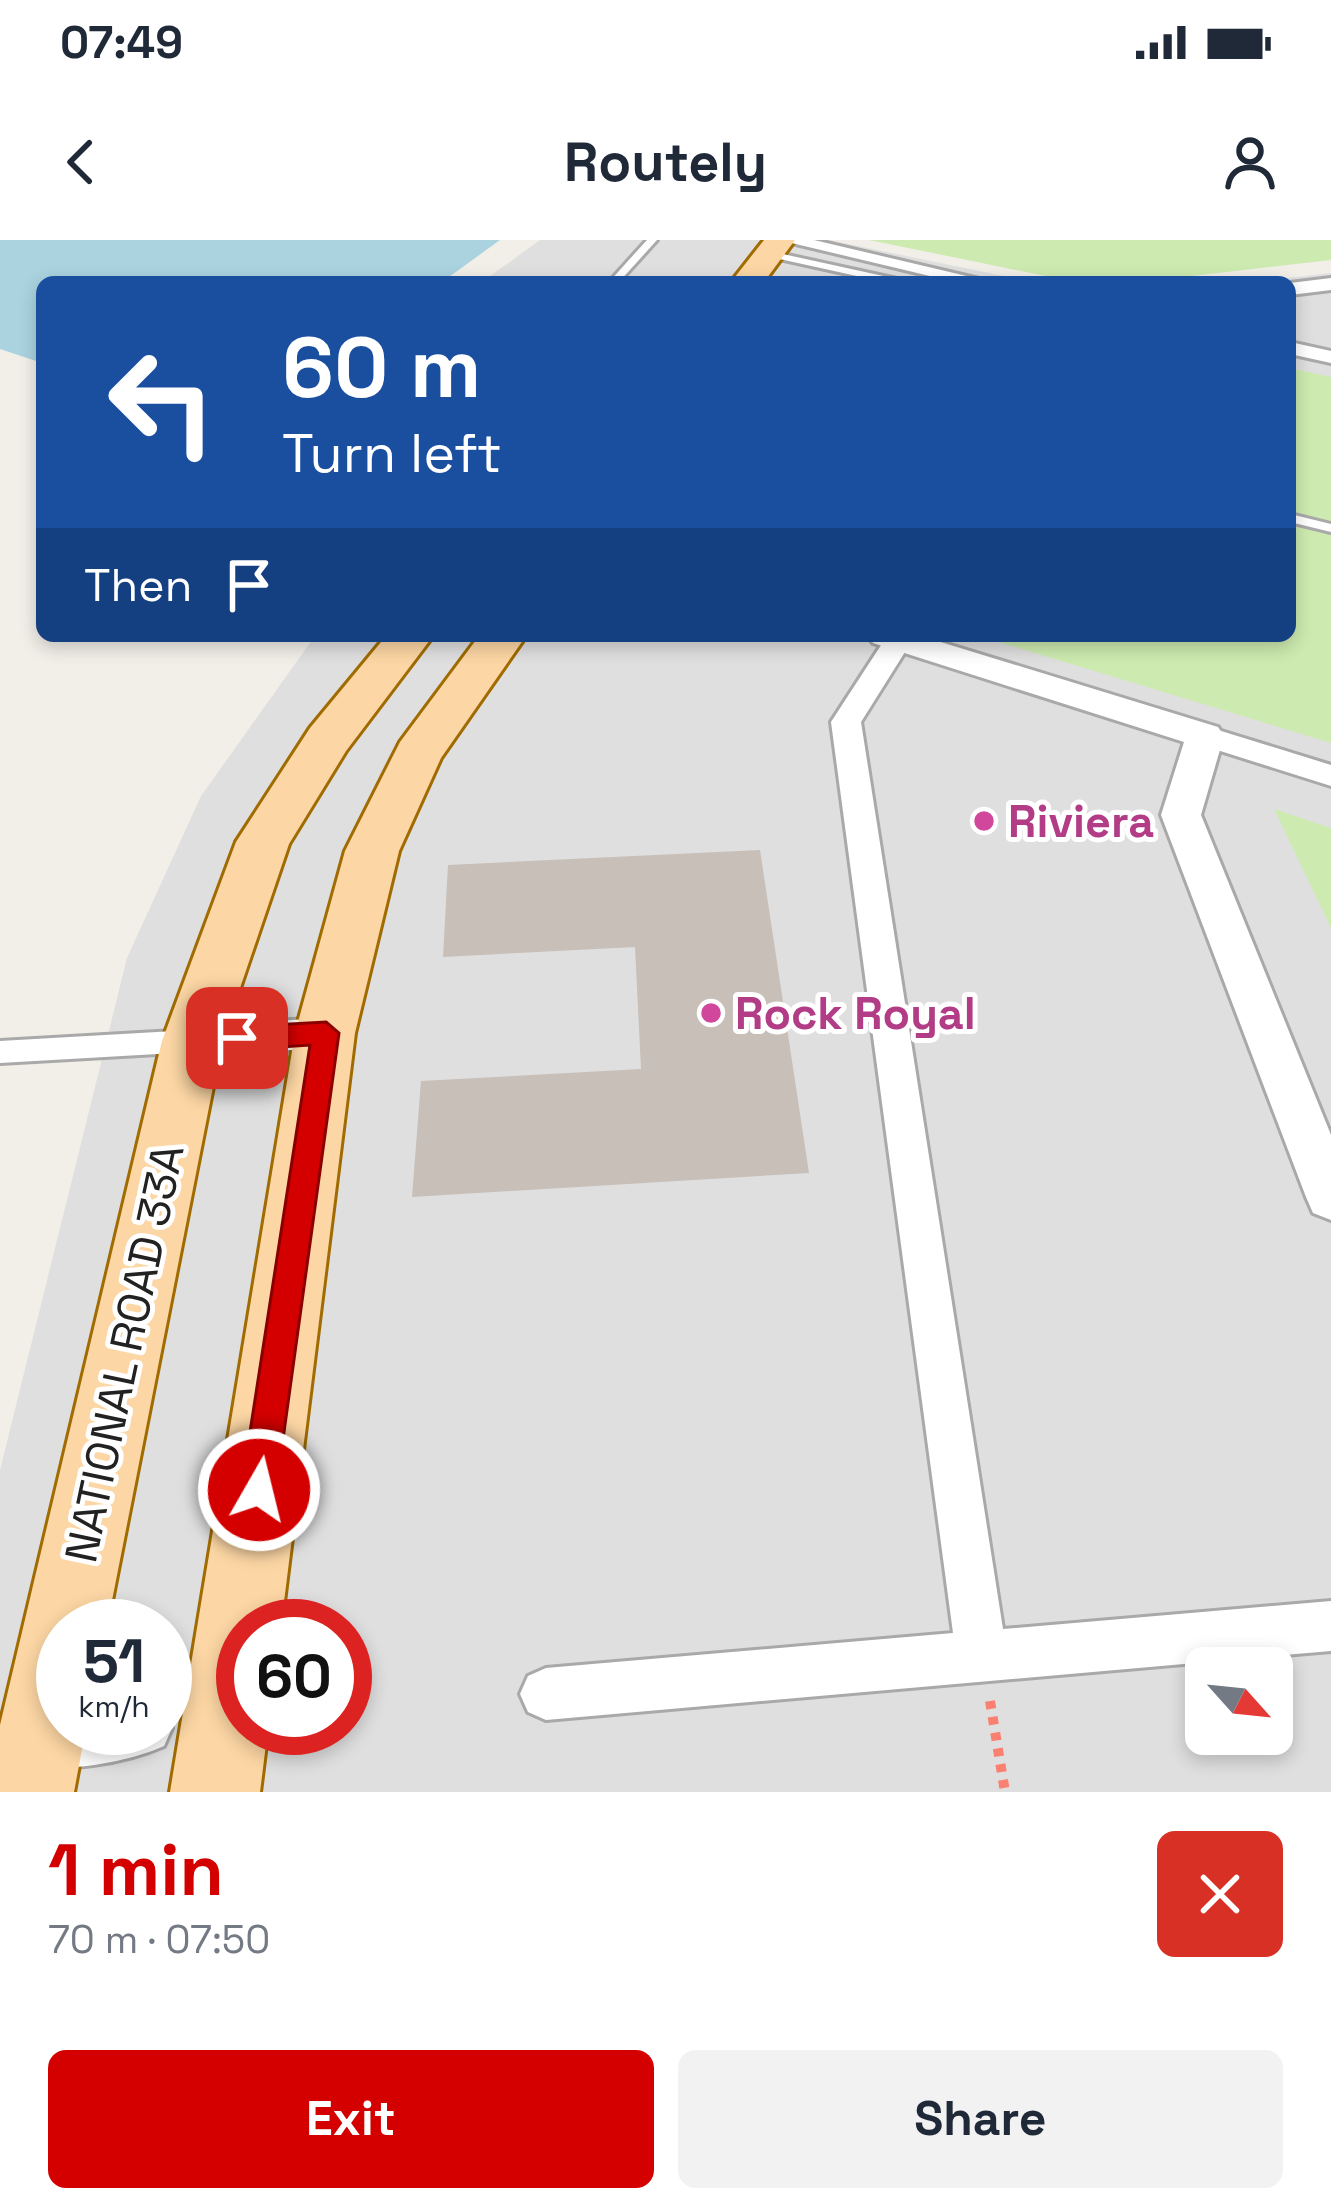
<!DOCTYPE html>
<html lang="en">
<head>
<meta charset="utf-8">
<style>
  :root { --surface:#fff; --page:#f2f2f3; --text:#1f2937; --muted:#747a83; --accent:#d40000 }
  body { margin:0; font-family:"Space Grotesk",sans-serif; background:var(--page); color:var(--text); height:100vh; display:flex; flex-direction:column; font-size:45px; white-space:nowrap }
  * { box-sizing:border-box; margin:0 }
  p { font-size:39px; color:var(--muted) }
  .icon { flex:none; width:66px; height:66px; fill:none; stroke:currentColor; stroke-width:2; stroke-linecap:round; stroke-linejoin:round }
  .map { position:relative; height:1552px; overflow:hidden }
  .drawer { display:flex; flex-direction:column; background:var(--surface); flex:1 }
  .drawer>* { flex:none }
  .guide { position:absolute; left:36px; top:36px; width:1260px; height:366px; border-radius:18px; box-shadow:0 6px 18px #0003; background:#1a4fa0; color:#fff; overflow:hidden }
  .needle { width:78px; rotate:117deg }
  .fabs { position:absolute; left:1185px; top:1407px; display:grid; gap:24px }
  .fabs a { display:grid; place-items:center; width:108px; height:108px; border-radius:18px; background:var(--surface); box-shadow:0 6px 18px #0003; font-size:60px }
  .speed { position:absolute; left:36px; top:1359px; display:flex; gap:24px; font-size:60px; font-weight:700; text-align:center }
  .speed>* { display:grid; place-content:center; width:156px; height:156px; border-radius:50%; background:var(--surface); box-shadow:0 6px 18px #0003; line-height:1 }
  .speed small { font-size:30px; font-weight:400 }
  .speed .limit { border:18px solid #d22; background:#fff; color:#111 }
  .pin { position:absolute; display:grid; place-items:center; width:102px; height:102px; color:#fff; margin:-51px; border-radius:24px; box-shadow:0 6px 18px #0006 }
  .me { position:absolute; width:132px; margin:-66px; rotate:8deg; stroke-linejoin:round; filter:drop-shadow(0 0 9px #0008) }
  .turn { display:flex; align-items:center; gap:42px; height:252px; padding:0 48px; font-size:54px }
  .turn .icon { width:156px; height:156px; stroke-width:2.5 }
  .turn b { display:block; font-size:84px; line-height:102px }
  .then { display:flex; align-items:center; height:114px; padding:0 48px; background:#0003; gap:24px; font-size:45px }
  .round { display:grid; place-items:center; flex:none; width:126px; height:126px; border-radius:18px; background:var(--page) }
  .overview { display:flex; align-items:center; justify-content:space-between; height:204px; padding:0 48px }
  h1 { font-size:72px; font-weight:800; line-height:90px; color:var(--accent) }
  .button { display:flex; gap:24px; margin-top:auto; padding:24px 48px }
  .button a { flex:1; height:138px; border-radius:18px; background:var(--accent); color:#fff; font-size:48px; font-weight:800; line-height:138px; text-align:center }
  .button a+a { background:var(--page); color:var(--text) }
  .status { display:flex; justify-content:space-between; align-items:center; height:84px; padding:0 60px; background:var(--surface); direction:ltr }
  .status svg { height:33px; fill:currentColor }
  header { display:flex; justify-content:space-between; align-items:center; height:156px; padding:0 48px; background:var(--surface); font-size:54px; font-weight:800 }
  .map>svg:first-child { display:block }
  .residential { fill:#e0dfdf; fill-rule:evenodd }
  .grass { fill:#cdebb0 }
  .water { fill:#aad3df }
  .building { fill:#c7bfb8 }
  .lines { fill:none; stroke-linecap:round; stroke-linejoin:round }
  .service-casing { stroke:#a9a9a9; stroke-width:6 }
  .pedestrian-casing { stroke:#a9a9a9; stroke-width:6 }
  .minor-casing { stroke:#a9a9a9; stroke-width:6 }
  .tertiary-casing { stroke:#a9a9a9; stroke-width:6 }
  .primary-casing { stroke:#a06b00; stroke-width:6 }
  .path { stroke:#fa8072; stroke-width:10; stroke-dasharray:8 8; stroke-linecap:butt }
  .service { fill:#fff; fill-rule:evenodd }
  .pedestrian { fill:#fff; fill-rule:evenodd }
  .minor { fill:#fff; fill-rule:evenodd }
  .tertiary { fill:#fff; fill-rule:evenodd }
  .primary { fill:#fcd6a4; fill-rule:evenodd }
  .route { fill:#d40000; stroke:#8a0000; stroke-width:3 }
  .hotel-dot { fill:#d1479c; stroke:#fff; stroke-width:4.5 }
  .labels { text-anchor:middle; stroke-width:10; stroke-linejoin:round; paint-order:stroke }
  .hotel-label { font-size:45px; font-weight:bold; fill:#b23c85; stroke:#fff; text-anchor:start }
  .street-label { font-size:45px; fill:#222; stroke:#fff }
</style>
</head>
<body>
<div class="status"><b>07:49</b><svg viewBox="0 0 49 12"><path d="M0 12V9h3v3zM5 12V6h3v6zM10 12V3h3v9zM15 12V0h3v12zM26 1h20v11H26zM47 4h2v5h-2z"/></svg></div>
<header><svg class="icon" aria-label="back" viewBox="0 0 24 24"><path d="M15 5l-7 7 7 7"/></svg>Routely<svg class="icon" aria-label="person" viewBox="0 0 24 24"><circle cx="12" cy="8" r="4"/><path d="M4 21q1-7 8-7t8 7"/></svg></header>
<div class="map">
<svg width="1331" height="1552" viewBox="0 0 1331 1552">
  <rect width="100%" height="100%" fill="#f2efe9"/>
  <path class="residential" d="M540 0H829L1032 42H482Z
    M1331 33V1552H0V1230L127 718 201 556 315 396H1290V42H1253ZM63 1386H165V1488H63ZM243 1386H345V1488H243ZM1206 1428H1272V1494H1206Z"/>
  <path class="grass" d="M869 0H1331V20L1140 42H1075Z
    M1290 128 1331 137V503L979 396H1290Z
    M1274 569 1331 588V688Z"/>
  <path class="water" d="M0 0H500L442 42H42V123L0 109Z"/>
  <path class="building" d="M760 610 809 933 412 957 421 841 641 829 635 707 443 717 448 625Z"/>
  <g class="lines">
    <defs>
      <path id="service" d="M647 0H657L619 42H609Z
        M769 11 897 39 902 42H884L766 16Z
        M1290 274 1331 284V292L1290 282Z"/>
      <path id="pedestrian" d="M192 790 202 793 206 801 202 809 192 812 0 823V801Z"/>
      <path id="minor" d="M779 0H814L992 42H955Z
        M1331 38V50L1290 55V43Z
        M1290 102 1331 111V123L1290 114Z
        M887 396H915L861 482 1003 1389 1331 1361V1411L546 1480 528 1472 520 1454 528 1436 546 1428 953 1393 831 482Z
        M1205 486 1331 525V546L1195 503 1190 496 1195 489Z
        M325 778 338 782 343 793 338 804 325 808 192 816 179 812 174 801 179 790 192 786Z
        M165 1471 172 1488 164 1506C128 1522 58 1536 21 1521L14 1502 21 1483 63 1473V1488H165Z"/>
      <path id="tertiary" d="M868 396H921L1218 487 1224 496 1201 575 1331 895V980L1313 973 1306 957 1161 575 1184 502 873 403Z"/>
      <path id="primary" d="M764 0H795L764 42H731Z
        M386 396H433L346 511 289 604 222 801 107 1386H63V1488H86L74 1552H0V1485L162 801 236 602 310 488Z
        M479 396H526L441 518 399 611 355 793 281 1386H243V1488H268L260 1552H170L295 793 345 611 400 502Z"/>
    </defs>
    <use href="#service" class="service-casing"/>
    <use href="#pedestrian" class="pedestrian-casing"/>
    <use href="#minor" class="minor-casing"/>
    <use href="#tertiary" class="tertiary-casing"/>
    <use href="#primary" class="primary-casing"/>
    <path class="path" d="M990 1461 1005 1552"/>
    <use href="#service" class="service"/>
    <use href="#pedestrian" class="pedestrian"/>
    <use href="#minor" class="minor"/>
    <use href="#tertiary" class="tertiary"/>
    <use href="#primary" class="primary"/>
  </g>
  <path class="route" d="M326 782 339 793 276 1250 271 1262 259 1267 246 1262 241 1250 310 805 237 810 223 798 237 787Z"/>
  <g class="hotel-dot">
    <circle cx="984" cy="581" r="12"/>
    <circle cx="711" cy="773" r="12"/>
  </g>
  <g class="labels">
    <g class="hotel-label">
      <text x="1008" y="597">Riviera</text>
      <text x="735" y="789">Rock Royal</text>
    </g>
    <g class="street-label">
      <text transform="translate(124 1113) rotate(-78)" y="16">NATIONAL ROAD 33A</text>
    </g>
  </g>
</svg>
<div class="fabs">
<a><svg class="needle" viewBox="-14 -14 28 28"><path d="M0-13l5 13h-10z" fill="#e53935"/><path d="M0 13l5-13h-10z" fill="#747a83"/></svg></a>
</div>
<div class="speed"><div>51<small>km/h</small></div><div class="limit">60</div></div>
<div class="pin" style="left:237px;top:798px;background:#d93025"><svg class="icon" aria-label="arrive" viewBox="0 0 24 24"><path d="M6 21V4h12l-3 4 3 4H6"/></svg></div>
<svg class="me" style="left:259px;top:1250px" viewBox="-20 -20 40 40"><circle r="17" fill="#d40000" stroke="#fff" stroke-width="3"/><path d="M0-11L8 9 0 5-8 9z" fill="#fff"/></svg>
<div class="guide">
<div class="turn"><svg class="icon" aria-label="left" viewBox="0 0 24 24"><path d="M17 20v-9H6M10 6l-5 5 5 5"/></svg><div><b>60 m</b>Turn left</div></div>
<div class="then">Then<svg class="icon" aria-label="arrive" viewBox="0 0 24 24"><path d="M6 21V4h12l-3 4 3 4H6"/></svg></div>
</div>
</div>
<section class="drawer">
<div class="overview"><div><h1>1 min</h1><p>70 m · 07:50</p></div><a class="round" style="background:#d93025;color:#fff"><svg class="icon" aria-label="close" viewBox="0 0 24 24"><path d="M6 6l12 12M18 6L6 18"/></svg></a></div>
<div class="button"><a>Exit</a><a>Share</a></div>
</section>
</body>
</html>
